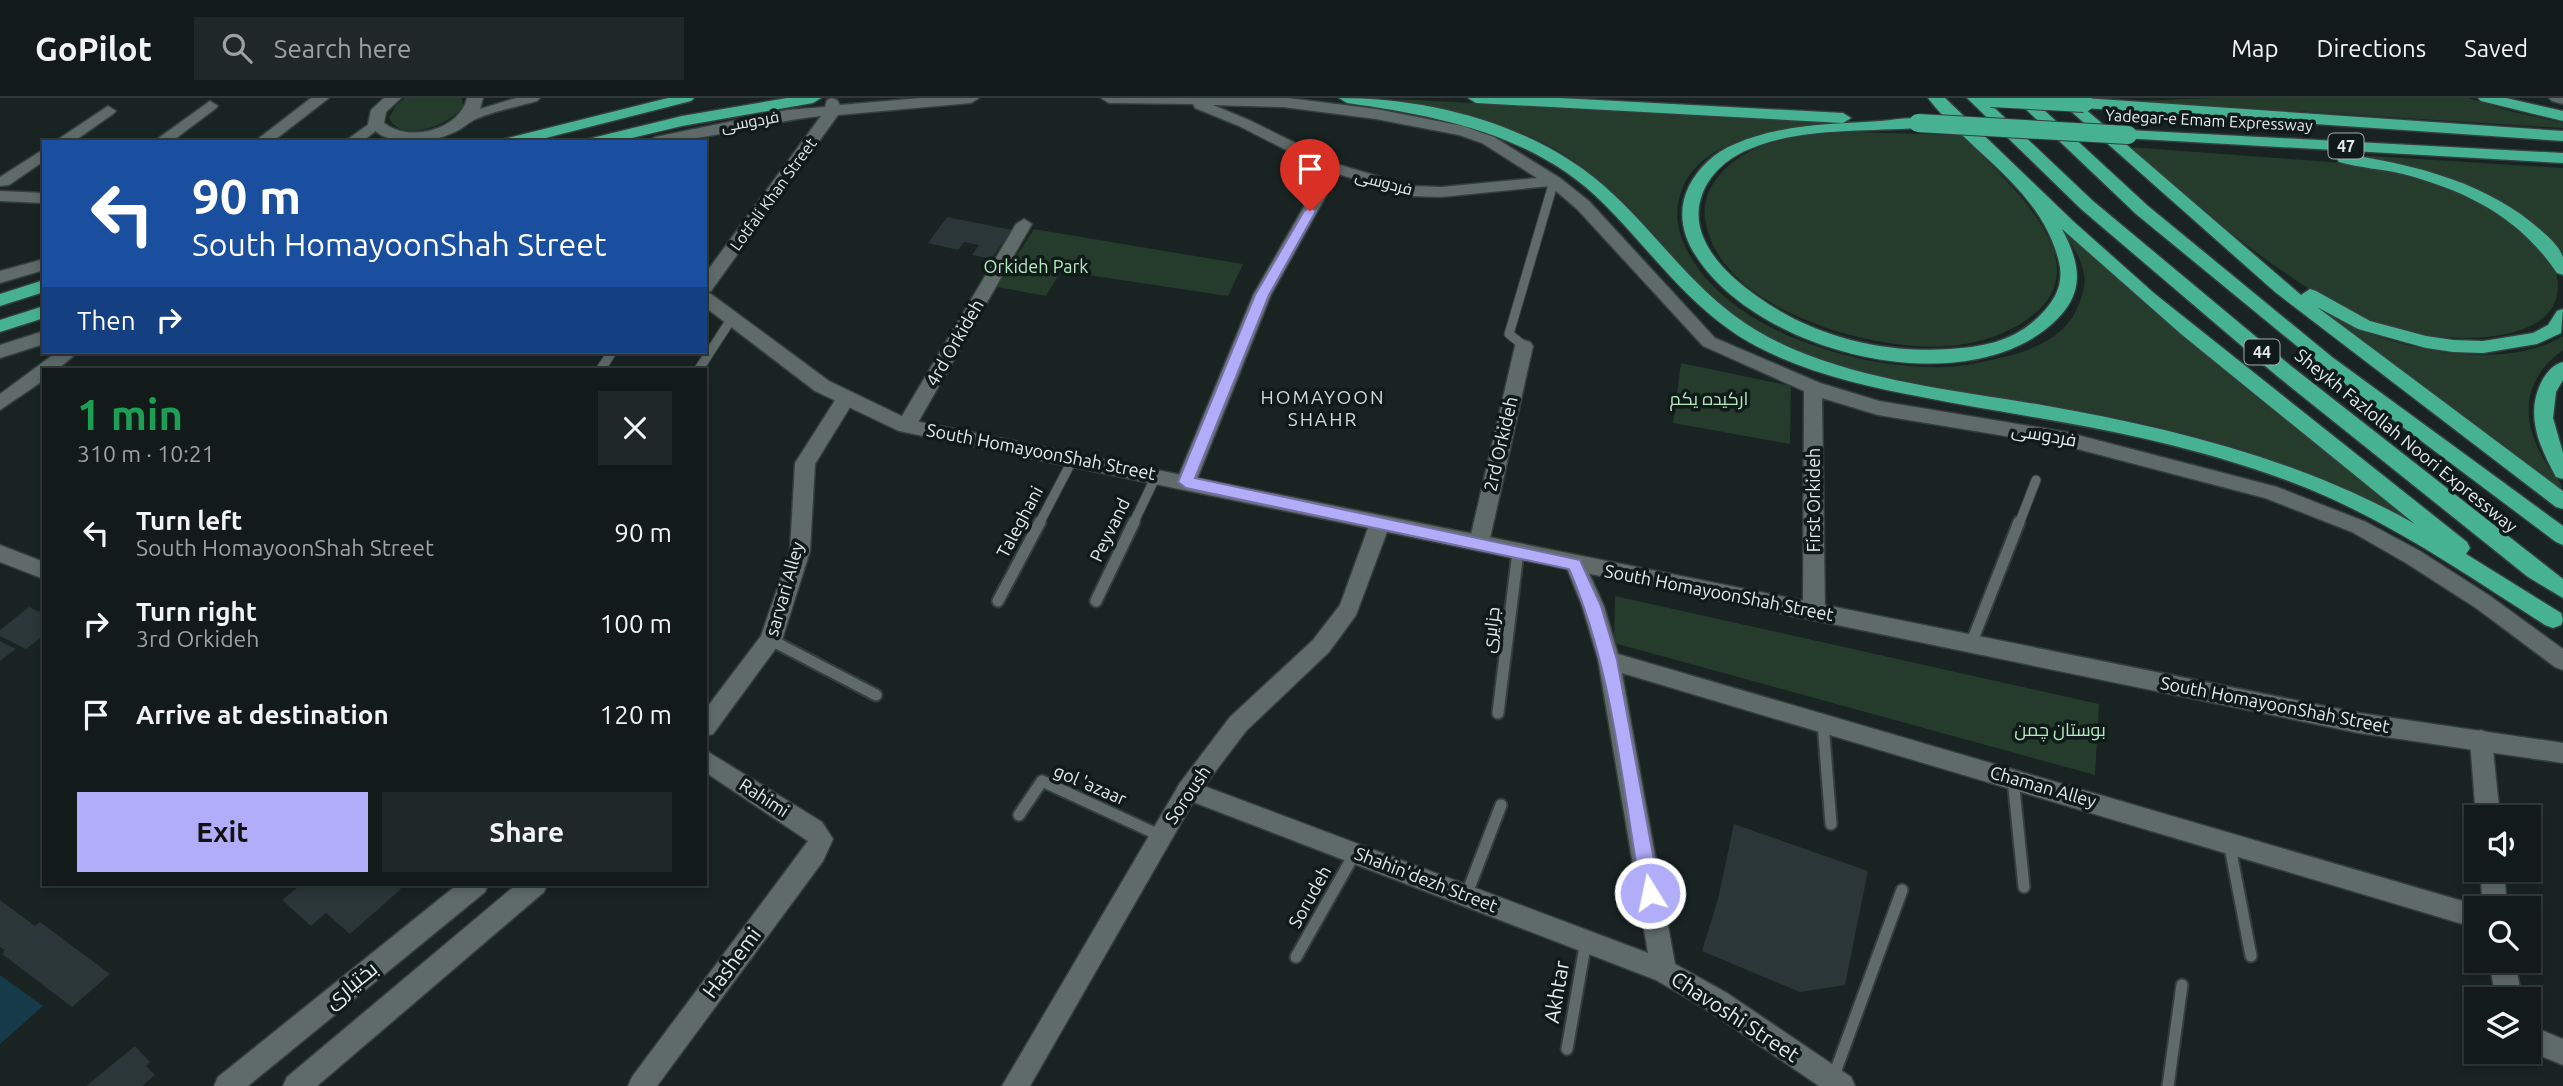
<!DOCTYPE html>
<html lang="en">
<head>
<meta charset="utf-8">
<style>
  :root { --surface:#121a1a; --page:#1f2727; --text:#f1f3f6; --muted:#9ca1a2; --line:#313839; --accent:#b2adf9 }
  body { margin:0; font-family:Ubuntu,Cairo,sans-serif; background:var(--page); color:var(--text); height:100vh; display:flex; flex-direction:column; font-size:26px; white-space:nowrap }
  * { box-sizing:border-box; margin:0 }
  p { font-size:23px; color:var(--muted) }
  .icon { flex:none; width:38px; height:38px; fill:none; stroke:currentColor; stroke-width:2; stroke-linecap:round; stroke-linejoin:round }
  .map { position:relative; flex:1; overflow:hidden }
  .drawer { position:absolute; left:42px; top:270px; width:665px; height:518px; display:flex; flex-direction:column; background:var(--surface); border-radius:0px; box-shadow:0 4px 10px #0003,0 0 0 2px var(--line) }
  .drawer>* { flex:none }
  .hud { position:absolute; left:42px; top:42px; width:665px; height:214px; border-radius:0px; box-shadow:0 4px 10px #0003,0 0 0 2px var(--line); background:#1a4fa0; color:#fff; overflow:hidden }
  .buttons { position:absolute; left:2464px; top:707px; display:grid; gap:14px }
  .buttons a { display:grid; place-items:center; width:77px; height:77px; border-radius:0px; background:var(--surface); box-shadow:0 4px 10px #0003,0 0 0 2px var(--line); font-size:35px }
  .pin { position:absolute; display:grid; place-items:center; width:60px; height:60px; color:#fff; margin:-72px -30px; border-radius:50% 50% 50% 0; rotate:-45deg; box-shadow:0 0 7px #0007 }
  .pin .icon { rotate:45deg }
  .me { position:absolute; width:77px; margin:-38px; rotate:350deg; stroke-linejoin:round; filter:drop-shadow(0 0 5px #0008) }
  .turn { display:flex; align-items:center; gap:24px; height:147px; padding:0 35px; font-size:32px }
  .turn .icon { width:91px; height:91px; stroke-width:2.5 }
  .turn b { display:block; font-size:49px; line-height:60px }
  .then { display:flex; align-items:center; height:66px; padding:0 35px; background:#0003; gap:14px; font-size:26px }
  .round { display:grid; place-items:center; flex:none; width:74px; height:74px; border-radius:0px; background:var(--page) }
  .head { display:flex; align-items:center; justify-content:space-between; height:119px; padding:0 35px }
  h1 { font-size:42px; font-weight:600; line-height:52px; color:#1e9e55 }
  .cta { display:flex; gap:14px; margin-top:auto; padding:14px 35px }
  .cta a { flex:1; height:80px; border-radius:0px; background:var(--accent); color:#111; font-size:28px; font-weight:600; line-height:80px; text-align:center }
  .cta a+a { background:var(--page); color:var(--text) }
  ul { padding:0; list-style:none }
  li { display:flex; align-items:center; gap:21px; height:91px; padding:0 35px }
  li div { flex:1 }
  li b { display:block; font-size:26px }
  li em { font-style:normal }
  header { display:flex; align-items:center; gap:42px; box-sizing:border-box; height:98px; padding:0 35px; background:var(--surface); border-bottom:2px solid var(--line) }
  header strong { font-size:33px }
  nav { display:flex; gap:38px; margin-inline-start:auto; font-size:24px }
  .search { width:490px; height:63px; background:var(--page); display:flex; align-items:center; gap:18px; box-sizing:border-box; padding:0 24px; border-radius:0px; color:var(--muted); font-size:26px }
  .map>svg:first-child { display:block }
  .green { fill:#253b2b }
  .water { fill:#163a49 }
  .building { fill:#2a3638 }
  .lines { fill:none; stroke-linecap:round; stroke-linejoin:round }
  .lane-far1-casing { stroke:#353d3d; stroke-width:11 }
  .lane-casing { stroke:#353d3d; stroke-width:15 }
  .street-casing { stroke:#353d3d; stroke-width:3 }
  .secondary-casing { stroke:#353d3d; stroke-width:3 }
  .highway-casing { stroke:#353d3d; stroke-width:3 }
  .lane-far1 { stroke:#5e6b69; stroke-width:9 }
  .lane { stroke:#5e6b69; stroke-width:11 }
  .street { fill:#5e6b69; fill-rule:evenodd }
  .secondary { fill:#5e6b69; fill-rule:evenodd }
  .highway { fill:#46b292; fill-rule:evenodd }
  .highway-bridge-casing { stroke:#353d3d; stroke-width:20; stroke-linecap:butt }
  .highway-bridge { stroke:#46b292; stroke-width:18 }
  .route { fill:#b2adf9; stroke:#7470a2; stroke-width:2 }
  .labels { text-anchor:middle; stroke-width:7; stroke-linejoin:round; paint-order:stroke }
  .far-street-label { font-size:16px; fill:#e4ebea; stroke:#0f1a19 }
  .shield { fill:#0f1a19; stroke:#a4acab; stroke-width:2 }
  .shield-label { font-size:16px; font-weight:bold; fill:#e4ebea }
  .park-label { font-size:18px; fill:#b4e8bf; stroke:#0f1a19 }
  .street-label { font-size:18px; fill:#e4ebea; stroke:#0f1a19 }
  .neighbourhood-label { font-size:19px; letter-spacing:2px; fill:#cedcdb; stroke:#0f1a19 }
  .near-street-label { font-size:21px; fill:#e4ebea; stroke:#0f1a19 }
</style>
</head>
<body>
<header>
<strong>GoPilot</strong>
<div class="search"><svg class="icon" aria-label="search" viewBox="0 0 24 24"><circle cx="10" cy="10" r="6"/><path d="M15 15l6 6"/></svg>Search here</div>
<nav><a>Map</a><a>Directions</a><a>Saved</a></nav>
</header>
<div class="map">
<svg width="2563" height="988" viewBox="0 0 2563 988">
  <rect width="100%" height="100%" fill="#182322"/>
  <path class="green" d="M405 0H462L463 8C451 27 401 46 389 20L396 7Z
    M2211 0H2468L2510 13 2563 25V30L2134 3Z
    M1396 1 1855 25C1799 30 1694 32 1679 102 1673 127 1684 150 1698 170 1746 238 1866 272 1945 269 1967 268 1987 263 2008 258 2034 251 2063 239 2076 213 2082 199 2087 187 2083 172 2078 152 2063 135 2051 118L2166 222 2335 361 2474 466C2424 437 2374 404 2321 381 2245 347 2159 328 2077 312 1971 292 1859 286 1762 236 1694 200 1656 134 1600 84 1542 31 1470 16 1396 1Z
    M1854 34 1962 37C1993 70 2034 105 2052 147 2061 170 2058 193 2041 210 2020 230 1993 241 1965 246 1890 260 1735 218 1709 137 1704 122 1702 106 1710 91 1737 41 1802 36 1854 34Z
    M2129 49C2179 53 2228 56 2277 60 2329 64 2385 66 2434 84 2470 98 2559 142 2558 188 2557 253 2435 244 2394 230 2291 197 2212 117 2129 49Z
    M2339 56 2563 70V155C2507 87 2422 68 2339 56Z
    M1034 131 1243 166 1228 198 1061 173 1046 198 997 189Z
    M2283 187C2306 201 2329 217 2353 228 2410 255 2507 272 2563 238V252C2520 283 2520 325 2548 368 2555 379 2563 383 2563 396Z
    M1681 265 1791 288 1790 346 1673 325Z
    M1615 498 2099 606 2095 677 1614 545Z"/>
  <path class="water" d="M0 877 43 908 0 946Z"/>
  <path class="building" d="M947 119 1012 132 991 161 972 157 979 147 964 144 958 152 928 145Z
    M29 509 44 516V537L26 551 0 538V532Z
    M0 543 16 551 0 563Z
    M1734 726 1868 773 1845 887 1800 894 1702 853 1718 801Z
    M302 786H402L399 789 401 791 350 836 326 815 311 828 282 802Z
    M0 802 35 828 40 824 110 876 72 909 2 856 5 852 0 849Z
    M135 948 150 964 146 968 155 977 142 988H86Z"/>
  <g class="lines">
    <defs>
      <path id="lane-far1" d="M1524 248 1509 236 1554 83
        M601 271 612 254
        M699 271 732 220
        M1039 426 1073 361
        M1133 426 1156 378
        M2019 426 2036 382"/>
      <path id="lane" d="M998 503 1040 424
        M1096 503 1134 424
        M771 542 876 597
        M1971 546 2019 424
        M1498 615 1518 454
        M1823 625 1831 726
        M2013 681 2024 789
        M1019 717 1042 683 1161 738
        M2229 744 2251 858
        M1466 798 1501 707
        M1296 859 1355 755
        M1567 951 1586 843
        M1833 980 1902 792
        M2168 988 2182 887"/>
      <path id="street" d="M311 0H329L272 44H254Z
        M832 0 837 2 840 7 921 0H979L971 5 838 17 711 193 705 195V176L821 18C763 24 706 44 647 44L655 39 787 12 825 9 827 2Z
        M1101 0H1288L1376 11 1463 28 1494 39 1560 80 1589 103 1715 240 1820 285 1879 303 2066 334 2277 389 2366 424 2420 453 2490 498 2563 551V572L2555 569 2476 510 2406 465 2352 434 2265 400 2066 348 1878 317 1822 300 1825 514 1822 520 1814 522 1806 520 1803 514 1804 293 1703 248 1577 111 1550 88 1441 99 1410 98 1338 76 1271 197 1196 384 1193 389 1186 391 1179 389 1176 384 1253 197 1325 72 1239 28 1195 10 1193 6 1109 5ZM1213 7 1283 9 1376 21 1459 37 1482 45 1537 80 1441 89 1411 88 1340 67 1249 22Z
        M2549 0H2563V6L2552 3Z
        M210 3 218 8 215 11 171 44H153Z
        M108 8 116 13 113 16 73 44H54Z
        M376 21 384 26 362 44H344Z
        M44 51V63L9 87 0 88V79Z
        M1024 121 1032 126 913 333H899L896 328 899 323 1016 126Z
        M44 161V172L0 185V173Z
        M44 233V246L0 260V247Z
        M1524 242 1530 244 1533 248 1489 445 1486 451 1479 453 1472 451 1469 445 1515 248 1518 244Z
        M57 254H78L58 271H44V282L0 312V296Z
        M846 294 853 296 855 301 815 366 810 453 782 542 713 636 705 638V612L761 538 790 453 795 365 839 296Z
        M0 447 44 464V481L0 464Z
        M1575 458 1582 460 1585 466 1604 508 1618 556 2483 809 2480 772H2504L2507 810H2476V830L1622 575 1675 866 1727 895 1851 979 1855 988H1819L1709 913 1656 882 1180 699 1176 692 1180 685 1188 682 1648 855 1598 562 1582 508 1565 466 1568 460Z
        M2481 632 2489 635 2492 642 2500 719H2476L2470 642 2473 635Z
        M705 652 822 724 833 741 823 763 657 988H628L632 979 808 743 705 674Z
        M458 786H488L485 794 248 988H214L218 979Z
        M517 786H547L544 794 317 988H283L287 979Z
        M2489 863H2515L2522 901H2496Z
        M2529 927 2563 941V967L2529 953Z"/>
      <path id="secondary" d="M384 0H401L386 14 384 25C409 45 460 32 467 0H483L480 11 516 0H540L537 3C517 9 493 13 474 22 468 25 462 31 455 34 429 46 388 51 368 26L371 12Z
        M0 93 44 95V105L0 103Z
        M705 194 711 196 829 283 910 322 2359 615 2563 645V665L2359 635 1387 434 1356 517 1329 554 1246 633 1196 699 1030 988H1002L1180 685 1230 619 1313 542 1340 507 1368 430 899 333 815 293 705 209Z"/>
      <path id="highway" d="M668 0H694L691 3 530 44H502L504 41Z
        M787 0H821L813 5 682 28 615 44H586L588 41 682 18Z
        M1339 0C1436 0 1543 29 1614 97 1677 157 1707 214 1793 251 1871 284 1959 293 2042 307 2172 330 2300 361 2415 426L2181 236 2062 131C2081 167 2086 196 2052 226 1962 306 1758 255 1696 158 1682 137 1677 112 1689 88 1699 69 1715 54 1735 46 1780 26 1833 26 1881 23 1895 22 1911 18 1923 22L1926 25 1918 30C1862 34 1798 29 1745 53 1726 62 1709 77 1702 97 1690 130 1711 159 1734 180 1794 233 1871 256 1950 251 1981 249 2010 244 2034 223 2052 207 2065 189 2059 164 2041 90 1971 56 1928 0H1945L2073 123 2155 196 2467 444 2470 450 2466 456 2561 515 2563 522 2561 527 2553 530 2545 527C2476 483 2407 435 2332 401 2273 374 2209 356 2146 341 2072 324 1997 314 1922 299 1865 288 1807 275 1756 248 1692 214 1654 156 1604 106 1536 37 1440 18 1347 5Z
        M1468 0H1560L1843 15 1851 20 1843 25 1476 5Z
        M1967 0H1984L2093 103 2291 268 2563 481V500L2528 479 2277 278 2081 111Z
        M2014 0H2031L2148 108 2332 259 2563 428V447L2556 444 2320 267 2136 116Z
        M2056 0H2073L2077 4 2084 0 2563 33V43L2084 10 2301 197 2310 191 2316 193 2370 223 2426 238 2453 242 2483 243 2533 235 2548 227 2557 213 2563 211 2561 235 2537 246 2483 255 2453 254 2426 250 2358 231 2317 209 2563 393V411L2556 409 2275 194Z
        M2478 0H2506L2563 13V23L2481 3Z
        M2128 32 2563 55V65L2122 40 2120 37Z
        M2345 56C2416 67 2490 85 2544 135 2551 141 2561 151 2563 160 2563 165 2563 172 2563 177L2557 175C2519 119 2467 93 2403 76 2382 71 2360 70 2339 64L2337 61 2339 58Z
        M44 182V194L0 208V196Z
        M44 208V220L0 234V222Z
        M2563 264V282L2556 294 2553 320 2563 355V381L2556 379C2539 348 2524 315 2543 281 2548 273 2554 266 2563 264Z"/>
    </defs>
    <use href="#lane-far1" class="lane-far1-casing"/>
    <use href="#lane" class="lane-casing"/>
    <use href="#street" class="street-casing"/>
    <use href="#secondary" class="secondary-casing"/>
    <use href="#highway" class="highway-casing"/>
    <use href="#lane-far1" class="lane-far1"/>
    <use href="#lane" class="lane"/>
    <use href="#street" class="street"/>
    <use href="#secondary" class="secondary"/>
    <use href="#highway" class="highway"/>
    <defs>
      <path id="highway-bridge" d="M1991 0 2084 5
        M1918 25 2128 37"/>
    </defs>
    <use href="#highway-bridge" class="highway-bridge-casing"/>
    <use href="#highway-bridge" class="highway-bridge"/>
  </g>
  <path class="route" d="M1310 109 1316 113 1269 197 1195 380 1580 462 1601 508 1617 562 1660 795 1657 801 1650 804 1644 801 1641 795C1622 687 1613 572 1569 471L1186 390 1178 384 1255 197 1304 113Z"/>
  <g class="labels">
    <g class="far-street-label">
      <text transform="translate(2209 22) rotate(3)" y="6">Yadegar-e Emam Expressway</text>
      <text transform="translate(750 23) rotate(-10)" y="6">فردوسی</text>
      <text transform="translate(1384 84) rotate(15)" y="6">فردوسی</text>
      <text transform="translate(773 96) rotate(-54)" y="6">Lotfali Khan Street</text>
    </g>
    <g class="shield">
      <rect x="2328.5" y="35.5" width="35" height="25" rx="5"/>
      <rect x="2244.5" y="241.5" width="35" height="25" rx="5"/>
    </g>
    <g class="shield-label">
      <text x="2346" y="54">47</text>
      <text x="2262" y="260">44</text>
    </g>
    <g class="park-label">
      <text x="1036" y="175">Orkideh Park</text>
      <text x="1709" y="307">ارکیده یکم</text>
      <text x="2060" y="638">بوستان چمن</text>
    </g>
    <g class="street-label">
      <text transform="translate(955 245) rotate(-60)" y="6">4rd Orkideh</text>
      <text transform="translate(2044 337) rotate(10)" y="6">فردوسی</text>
      <text transform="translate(2406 343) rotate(39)" y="6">Sheykh Fazlollah Noori Expressway</text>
      <text transform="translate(1501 346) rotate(-77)" y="6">2rd Orkideh</text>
      <text transform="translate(1041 354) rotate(11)" y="6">South HomayoonShah Street</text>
      <text transform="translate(1814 402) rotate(-90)" y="6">First Orkideh</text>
      <text transform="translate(1020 424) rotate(-62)" y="6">Taleghani</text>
      <text transform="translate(1110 432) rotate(-64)" y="6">Peyvand</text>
      <text transform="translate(785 491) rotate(-74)" y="6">sarvari Alley</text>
      <text transform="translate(1719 495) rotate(11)" y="6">South HomayoonShah Street</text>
      <text transform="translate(1491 532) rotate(-83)" y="6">جزایری</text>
      <text transform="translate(2275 607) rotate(11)" y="6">South HomayoonShah Street</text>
      <text transform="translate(1090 687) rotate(23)" y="6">gol 'azaar</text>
      <text transform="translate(2043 689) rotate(16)" y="6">Chaman Alley</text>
      <text transform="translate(1188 697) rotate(-56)" y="6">Soroush</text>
      <text transform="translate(764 700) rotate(33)" y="6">Rahimi</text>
      <text transform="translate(1426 782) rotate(21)" y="6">Shahin'dezh Street</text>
      <text transform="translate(1310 799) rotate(-61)" y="6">Sorudeh</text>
    </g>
    <g class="neighbourhood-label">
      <text x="1323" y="306">HOMAYOON<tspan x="1323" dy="22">SHAHR</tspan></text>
    </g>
    <g class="near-street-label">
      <text transform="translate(732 865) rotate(-53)" y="7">Hashemi</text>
      <text transform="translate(351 887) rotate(-39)" y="7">بختیاری</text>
      <text transform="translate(1557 894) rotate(-80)" y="7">Akhtar</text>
      <text transform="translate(1735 919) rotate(33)" y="7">Chavoshi Street</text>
    </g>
  </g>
</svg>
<div class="buttons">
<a><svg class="icon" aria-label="sound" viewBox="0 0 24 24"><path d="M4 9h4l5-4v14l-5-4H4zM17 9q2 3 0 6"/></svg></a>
<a><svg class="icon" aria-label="search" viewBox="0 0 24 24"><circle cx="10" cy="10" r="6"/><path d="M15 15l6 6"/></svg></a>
<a><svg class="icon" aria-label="layers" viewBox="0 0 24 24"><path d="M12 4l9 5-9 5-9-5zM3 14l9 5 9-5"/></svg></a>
</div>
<div class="pin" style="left:1310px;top:113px;background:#d93025"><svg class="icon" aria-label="arrive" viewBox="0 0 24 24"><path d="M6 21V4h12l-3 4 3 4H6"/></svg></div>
<svg class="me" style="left:1650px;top:795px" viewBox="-20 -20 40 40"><circle r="17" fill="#b2adf9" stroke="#fff" stroke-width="3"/><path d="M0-11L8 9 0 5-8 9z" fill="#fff"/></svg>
<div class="hud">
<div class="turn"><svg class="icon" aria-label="left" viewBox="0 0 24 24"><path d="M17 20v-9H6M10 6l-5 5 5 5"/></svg><div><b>90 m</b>South HomayoonShah Street</div></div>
<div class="then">Then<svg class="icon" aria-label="right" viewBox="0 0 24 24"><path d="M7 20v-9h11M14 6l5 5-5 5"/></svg></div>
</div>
<section class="drawer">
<div class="head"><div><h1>1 min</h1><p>310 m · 10:21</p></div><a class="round"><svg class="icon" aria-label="close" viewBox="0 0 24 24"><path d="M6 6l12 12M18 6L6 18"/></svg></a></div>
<ul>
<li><svg class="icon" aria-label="left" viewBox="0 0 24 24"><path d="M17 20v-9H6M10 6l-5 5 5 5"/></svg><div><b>Turn left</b><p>South HomayoonShah Street</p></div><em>90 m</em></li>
<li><svg class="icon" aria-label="right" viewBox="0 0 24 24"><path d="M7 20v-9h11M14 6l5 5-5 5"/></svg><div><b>Turn right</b><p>3rd Orkideh</p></div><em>100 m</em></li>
<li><svg class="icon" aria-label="arrive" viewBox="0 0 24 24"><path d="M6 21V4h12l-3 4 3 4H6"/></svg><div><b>Arrive at destination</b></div><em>120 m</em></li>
</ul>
<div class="cta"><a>Exit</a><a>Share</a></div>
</section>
</div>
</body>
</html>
